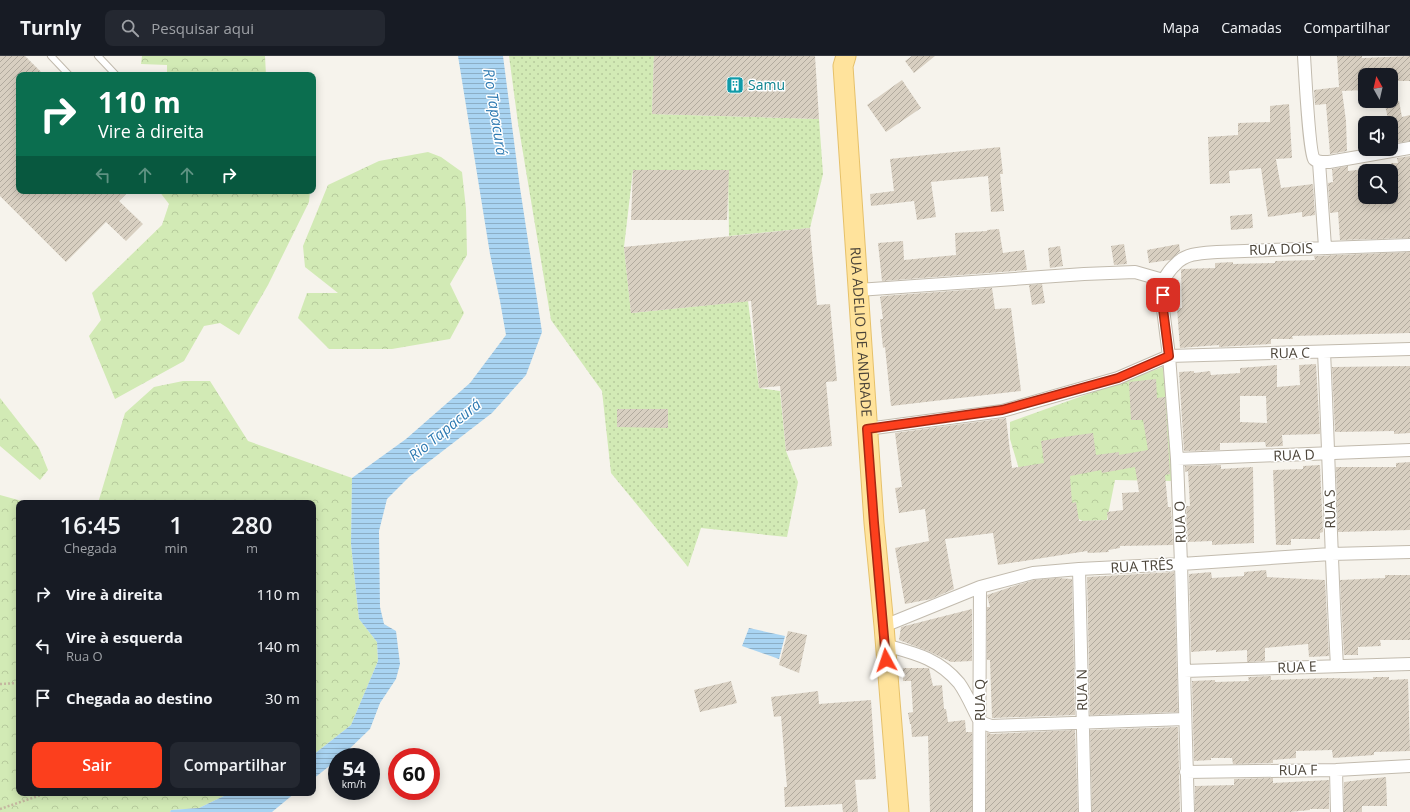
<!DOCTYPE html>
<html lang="pt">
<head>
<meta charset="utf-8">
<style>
  :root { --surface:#171b24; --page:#242831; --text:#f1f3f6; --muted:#9ea1a6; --line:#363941; --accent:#fc3f1d }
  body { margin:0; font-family:"Open Sans",sans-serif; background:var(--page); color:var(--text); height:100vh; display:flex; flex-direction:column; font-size:15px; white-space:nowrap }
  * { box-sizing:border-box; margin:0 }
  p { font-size:13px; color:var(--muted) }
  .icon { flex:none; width:22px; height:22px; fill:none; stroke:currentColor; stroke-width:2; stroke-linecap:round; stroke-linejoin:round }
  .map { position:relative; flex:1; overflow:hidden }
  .details { position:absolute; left:16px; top:444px; width:300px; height:296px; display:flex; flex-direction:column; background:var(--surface); border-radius:8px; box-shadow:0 2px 10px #0003 }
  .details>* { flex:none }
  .guide { position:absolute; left:16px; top:16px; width:300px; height:122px; border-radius:8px; box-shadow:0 2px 10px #0003; background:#0b6e4f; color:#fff; overflow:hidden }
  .needle { width:26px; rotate:352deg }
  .tools { position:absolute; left:1358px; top:12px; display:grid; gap:8px }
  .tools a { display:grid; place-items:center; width:40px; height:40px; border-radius:8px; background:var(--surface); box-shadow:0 2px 10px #0003; font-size:20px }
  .speed { position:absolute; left:328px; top:692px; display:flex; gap:8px; font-size:20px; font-weight:700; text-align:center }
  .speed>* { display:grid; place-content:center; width:52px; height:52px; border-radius:50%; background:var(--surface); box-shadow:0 2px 10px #0003; line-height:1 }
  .speed small { font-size:10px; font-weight:400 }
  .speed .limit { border:6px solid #d22; background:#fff; color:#111 }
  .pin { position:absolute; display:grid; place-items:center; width:34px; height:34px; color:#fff; margin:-17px; border-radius:8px; box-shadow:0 2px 6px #0006 }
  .me { position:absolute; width:44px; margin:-22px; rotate:355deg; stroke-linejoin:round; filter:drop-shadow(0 0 3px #0008) }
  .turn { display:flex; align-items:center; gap:14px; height:84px; padding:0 16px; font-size:18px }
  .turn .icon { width:52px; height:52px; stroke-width:2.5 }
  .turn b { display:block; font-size:28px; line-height:34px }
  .lanes { display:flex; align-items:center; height:38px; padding:0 16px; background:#0003; justify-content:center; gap:20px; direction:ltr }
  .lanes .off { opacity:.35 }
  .eta { display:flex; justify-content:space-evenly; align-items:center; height:68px; text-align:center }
  .eta b { font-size:24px; font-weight:600; line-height:28px }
  .button { display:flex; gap:8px; margin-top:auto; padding:8px 16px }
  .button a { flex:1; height:46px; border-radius:8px; background:var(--accent); color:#fff; font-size:16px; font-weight:600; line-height:46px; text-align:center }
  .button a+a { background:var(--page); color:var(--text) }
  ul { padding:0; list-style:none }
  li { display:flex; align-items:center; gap:12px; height:52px; padding:0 16px }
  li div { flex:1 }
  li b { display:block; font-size:15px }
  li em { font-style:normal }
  header { display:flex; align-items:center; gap:24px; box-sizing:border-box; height:56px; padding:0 20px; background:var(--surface); border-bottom:1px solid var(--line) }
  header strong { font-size:19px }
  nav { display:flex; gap:22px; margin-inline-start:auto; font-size:14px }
  .search { width:280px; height:36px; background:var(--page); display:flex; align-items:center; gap:10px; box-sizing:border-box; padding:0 14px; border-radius:8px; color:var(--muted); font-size:15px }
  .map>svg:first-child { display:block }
  .grass { fill:url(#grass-dots) }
  .forest { fill:url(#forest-crowns) }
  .water { fill:url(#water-rules) }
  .building { fill:url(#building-hatch); fill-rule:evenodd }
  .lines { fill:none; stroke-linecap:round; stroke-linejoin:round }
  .lane-casing { stroke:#c2bbae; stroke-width:8 }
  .street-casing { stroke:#c2bbae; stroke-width:14 }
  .primary-casing { stroke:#e6c16a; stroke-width:21 }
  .path { stroke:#c4b79f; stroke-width:2.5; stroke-dasharray:2 2; stroke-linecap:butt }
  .lane { stroke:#fff; stroke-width:6 }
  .street { stroke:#fff; stroke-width:12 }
  .primary { stroke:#ffe39c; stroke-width:19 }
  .route-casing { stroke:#a42913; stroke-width:10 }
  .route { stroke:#fc3f1d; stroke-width:7 }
  .labels { text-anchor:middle; stroke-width:3; stroke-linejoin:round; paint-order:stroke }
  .culture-label { font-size:14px; fill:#0d838f; stroke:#fff; text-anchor:start }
  .street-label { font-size:14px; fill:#4b4439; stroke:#fff }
  .water-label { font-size:15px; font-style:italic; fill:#2e7ab2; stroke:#fff }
</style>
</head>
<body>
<header>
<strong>Turnly</strong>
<div class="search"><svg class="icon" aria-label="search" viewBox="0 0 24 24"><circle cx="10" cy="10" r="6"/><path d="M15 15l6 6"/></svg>Pesquisar aqui</div>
<nav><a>Mapa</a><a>Camadas</a><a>Compartilhar</a></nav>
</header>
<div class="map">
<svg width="1410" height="756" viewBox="0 0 1410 756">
  <defs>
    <pattern id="grass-dots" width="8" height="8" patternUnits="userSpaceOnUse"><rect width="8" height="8" fill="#d2eab5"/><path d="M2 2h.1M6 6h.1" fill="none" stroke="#b6ca9c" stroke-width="1.8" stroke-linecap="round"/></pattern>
    <pattern id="forest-crowns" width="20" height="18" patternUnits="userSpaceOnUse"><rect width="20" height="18" fill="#d2eab5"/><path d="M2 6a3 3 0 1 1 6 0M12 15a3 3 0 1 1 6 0" fill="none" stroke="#b6ca9c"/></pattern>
    <pattern id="water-rules" width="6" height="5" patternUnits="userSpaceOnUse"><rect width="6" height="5" fill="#a9d4f2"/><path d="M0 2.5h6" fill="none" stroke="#8caec5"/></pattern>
    <pattern id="building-hatch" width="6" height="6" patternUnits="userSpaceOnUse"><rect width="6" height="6" fill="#d8cfc1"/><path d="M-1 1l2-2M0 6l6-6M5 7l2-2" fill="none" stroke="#b1aa9e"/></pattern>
  </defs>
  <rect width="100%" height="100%" fill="#f6f3ec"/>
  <path class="grass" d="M509 0H654L652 58 819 63 823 118 810 172 729 180 728 114H633L624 191 631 257 748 245 759 332 780 335 786 395 798 426 787 481 701 472 688 511 611 417 602 335 551 264 518 67Z"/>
  <path class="forest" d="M142 0H265L266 19H167V9L141 8Z
    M428 96 441 101 462 116 466 153 467 199 450 228 464 257 450 283 392 293H329L298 262 307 237H338L305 211 303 190 328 129 379 105Z
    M159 135H310L309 146 268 229 239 279 220 267 204 270 184 305 115 343 89 280 101 264 92 237 162 169 169 148Z
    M1163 311 1173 425 1115 424 1107 464 1083 465 1023 438 1019 413 1010 383V366Z
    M183 325H210L248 385 352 422 351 488 359 563 377 586 378 605 351 669 313 699V447H98L125 357 154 331Z
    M0 342 39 392 48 414 40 424 0 390Z
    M0 439 29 447H19V737H230L199 752 171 754 170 756H0Z"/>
  <path class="water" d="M458 0H503L520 132 542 276 526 319 492 357 409 421 387 443 379 475 380 551 384 568 396 575 400 608 396 623 380 647 370 673 342 700 337 701V704L313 723V699L351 669 378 605 377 586 359 563 351 488 352 422 406 383 470 327 506 279 500 245 490 198Z
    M749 572 785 580 779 603 742 590Z
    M230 737H295L272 756H170L171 754 199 752Z"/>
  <path class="building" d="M0 0H25L44 19H19V135H129L119 145 143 168 126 185 106 166 66 206 0 140Z
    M654 0H815L819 63 652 58Z
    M912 0H935L914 17 905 5Z
    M1337 0H1362V2L1410 0V25H1391V19H1365V34L1342 35 1346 65 1347 95 1330 98 1326 48 1315 49 1314 34 1339 31Z
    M902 24 921 52 886 76 867 49Z
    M1384 45H1399L1402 61 1410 59V85L1394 87 1391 76V67H1389Z
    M1289 48 1292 102 1276 103 1281 132 1313 128 1315 159 1302 161V156L1268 161 1261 112 1229 115 1230 127 1210 128 1208 81 1238 79V67L1270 66V50Z
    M1000 91 1003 118H1000L1004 155 991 156 988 120 931 126 936 161 917 164 914 145 871 150 870 138 894 135 890 103Z
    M1410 100V182L1340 184 1338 156 1330 157 1328 127 1333 126 1332 113 1348 110V115L1365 113V141H1391V107H1398L1397 102Z
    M633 114H729L727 164H631Z
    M1252 158 1253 172 1231 174 1230 160Z
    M810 172 817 249 830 248 837 325 826 326 832 390 786 395 780 330 759 332 751 245 631 257 624 191Z
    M999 173 1003 197 1024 194 1027 214 882 225 878 187 903 185 904 204 956 199 955 177 987 175V174Z
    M1124 188 1127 208 1114 209 1111 190Z
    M1179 188 1180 195 1170 204 1149 207 1147 194Z
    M1060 190 1063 210 1050 212 1048 192Z
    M1410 196V277L1292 280 1293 283H1271V288L1219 291V289L1180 292 1177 252H1182L1181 214 1182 213 1215 212V207L1233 206V208L1275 207V205L1315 204 1314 200Z
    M1042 228 1045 247 1032 249 1029 229Z
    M992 232 995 253 1011 252 1021 335 891 350 885 291 883 292 880 263H883L880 241 883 240Z
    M1316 308 1320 378 1282 379 1283 390 1266 391 1265 386 1220 387V394L1184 395 1179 316 1194 315V317L1210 315 1211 319 1240 317V312L1277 309V331L1300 329 1299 309ZM1240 340H1266L1267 367 1240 366Z
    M1410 310V377L1394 378V375L1335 376 1332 311Z
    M1156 323 1157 342 1165 341 1170 418 1165 419 1168 451H1171L1173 489 1120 490V492L1108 494 1109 496 1088 497 1087 495 998 509 993 477 945 483 954 533 931 543 905 548 895 492 929 485 925 453 899 457 895 432 902 431 895 377 1006 362 1012 412 1044 407 1041 385 1064 381 1093 377 1096 399 1119 396V399L1148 394 1143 364H1131L1129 326ZM1135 411 1139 436 1122 437 1123 454 1107 456 1108 464 1079 465 1076 446 1072 447 1070 420 1101 414 1102 417Z
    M617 353H668V372L617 371Z
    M1410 406V474L1338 476 1336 411H1396V407Z
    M1221 409V413L1253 411 1254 487 1212 489V485L1188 486 1186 450H1190L1188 415 1185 416V410Z
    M1320 409 1323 476 1320 477V483H1291V489H1276L1273 414 1303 413V410Z
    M1266 514 1267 521 1325 524 1329 600 1309 601 1308 588 1265 592V605L1247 606V594L1216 596V594L1191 596 1189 518 1211 516 1212 522 1244 520V516Z
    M1174 516 1178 656 1090 659 1087 521Z
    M1385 519H1410V584H1380L1381 590 1358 591V599H1344L1340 524 1385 522Z
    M1057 522 1072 523 1075 659 992 662 990 604H987V551H990L987 539 1011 531 1034 524Z
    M972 553V605L951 606 928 595 899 584 901 571Z
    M788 575 807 579 799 617 779 609Z
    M903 612H929L933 630 942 629 944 653H946L948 666 965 664 966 676H972V756H930L928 680 912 681 911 668H910L908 657 913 656 911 625H903Z
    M1271 620V624L1328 622 1373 623V621H1389V624L1408 623 1410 695 1374 696V699L1333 702 1332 694 1296 695V702L1273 704V707L1233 708 1232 702H1211V704L1194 705 1192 625 1215 624V626L1249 625 1248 621Z
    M731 625 737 647 700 656 694 634Z
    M818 635 819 648 871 644 876 723 855 724 858 756H843L842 748 785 751 784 731H787L781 660 774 661 771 641Z
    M1178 671 1180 756H1092L1090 674Z
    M1075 674 1078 756H986L987 676 991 678Z
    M1386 721 1387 750H1362V756H1344V726Z
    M1273 722V727L1329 724V753H1310V754L1290 756H1195V730L1234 729V723Z"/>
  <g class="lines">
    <defs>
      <path id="lane" d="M51 0 69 19
        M98 0 116 19"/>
      <path id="street" d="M1304 0C1305 14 1309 96 1314 103 1318 107 1324 106 1329 106L1410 92
        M1319 106 1325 191
        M1163 224V253L1169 300 1177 403 1181 508 1188 756
        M1163 224C1167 219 1170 213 1175 209 1185 197 1202 197 1217 196L1410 189
        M858 234 1084 218 1135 216 1163 224
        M1324 296C1329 401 1331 505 1337 610
        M867 373 1002 355 1118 322 1169 300 1410 293
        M1177 403 1410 394
        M1079 513 1085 756
        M884 570 980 531 1033 517 1079 513 1181 508 1331 498 1410 496
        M885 589C914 597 938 602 959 627 967 638 973 653 980 666L991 670 1185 663
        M1184 615 1410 608
        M1336 714 1337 756
        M1186 716 1336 714 1410 710
        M979 756 980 531"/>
      <g id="primary">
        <path id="s1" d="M846 0 843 10 874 467 884 570 899 756"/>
      </g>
    </defs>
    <use href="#lane" class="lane-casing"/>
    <use href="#street" class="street-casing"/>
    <use href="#primary" class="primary-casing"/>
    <path class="path" d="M0 628 19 627
      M0 753 47 737"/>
    <use href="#lane" class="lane"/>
    <use href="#street" class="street"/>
    <use href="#primary" class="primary"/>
  </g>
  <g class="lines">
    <defs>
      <path id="route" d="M886 604 874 467 867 373 1002 354 1118 322 1169 300 1163 253V239"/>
    </defs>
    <use href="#route" class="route-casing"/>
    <use href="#route" class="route"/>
  </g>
  <defs>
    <symbol id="building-square" viewBox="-11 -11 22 22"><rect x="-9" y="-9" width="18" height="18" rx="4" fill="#0f9aa8" stroke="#fff"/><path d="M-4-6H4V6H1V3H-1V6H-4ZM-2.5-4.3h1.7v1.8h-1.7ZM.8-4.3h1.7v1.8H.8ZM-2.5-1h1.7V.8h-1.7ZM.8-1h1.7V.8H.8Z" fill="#fff"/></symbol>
  </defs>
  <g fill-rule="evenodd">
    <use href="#building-square" x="725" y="19" width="20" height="20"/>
  </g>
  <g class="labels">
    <g class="culture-label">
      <text x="748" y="34">Samu</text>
    </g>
    <g class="street-label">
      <text transform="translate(1281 193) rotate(-2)" y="5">RUA DOIS</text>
      <text dy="5" stroke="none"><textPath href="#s1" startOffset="277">RUA ADELIO DE ANDRADE</textPath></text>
      <text transform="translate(1290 297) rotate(-1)" y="5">RUA C</text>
      <text transform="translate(1294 399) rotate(-2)" y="5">RUA D</text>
      <text transform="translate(1330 453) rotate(-91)" y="5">RUA S</text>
      <text transform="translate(1180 466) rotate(-92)" y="5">RUA O</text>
      <text transform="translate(1142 510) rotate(-3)" y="5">RUA TRÊS</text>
      <text transform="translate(1297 611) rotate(-2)" y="5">RUA E</text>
      <text transform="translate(1082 634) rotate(-91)" y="5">RUA N</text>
      <text transform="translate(980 644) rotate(-90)" y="5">RUA Q</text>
      <text transform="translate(1298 714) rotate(-1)" y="5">RUA F</text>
    </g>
    <g class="water-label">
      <text transform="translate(495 56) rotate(81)" y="5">Rio Tapacurá</text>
      <text transform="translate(445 374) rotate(-39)" y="5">Rio Tapacurá</text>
    </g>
  </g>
</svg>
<div class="tools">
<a><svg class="needle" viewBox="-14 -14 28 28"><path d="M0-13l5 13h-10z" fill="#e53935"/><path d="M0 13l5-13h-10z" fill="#9ea1a6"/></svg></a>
<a><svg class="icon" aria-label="sound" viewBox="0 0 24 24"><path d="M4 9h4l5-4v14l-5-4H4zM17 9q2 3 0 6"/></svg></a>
<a><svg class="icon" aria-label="search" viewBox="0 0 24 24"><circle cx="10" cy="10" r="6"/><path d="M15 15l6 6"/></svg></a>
</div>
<div class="speed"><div>54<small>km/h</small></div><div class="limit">60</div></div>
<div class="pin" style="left:1163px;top:239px;background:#d93025"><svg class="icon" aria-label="arrive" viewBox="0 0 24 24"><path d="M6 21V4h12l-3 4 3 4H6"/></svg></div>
<svg class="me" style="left:886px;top:604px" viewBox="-20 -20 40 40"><path d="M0-17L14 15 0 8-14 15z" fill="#fc3f1d" stroke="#fff" stroke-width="4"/></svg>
<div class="guide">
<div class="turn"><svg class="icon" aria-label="right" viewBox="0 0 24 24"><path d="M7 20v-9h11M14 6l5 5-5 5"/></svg><div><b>110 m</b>Vire à direita</div></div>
<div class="lanes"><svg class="icon off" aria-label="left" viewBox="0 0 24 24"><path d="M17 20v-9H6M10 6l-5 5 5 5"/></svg><svg class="icon off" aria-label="ahead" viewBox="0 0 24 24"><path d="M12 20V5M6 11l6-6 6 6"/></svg><svg class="icon off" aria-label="ahead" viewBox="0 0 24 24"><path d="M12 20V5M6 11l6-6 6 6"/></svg><svg class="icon" aria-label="right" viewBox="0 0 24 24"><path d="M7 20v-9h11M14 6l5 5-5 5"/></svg></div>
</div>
<section class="details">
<div class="eta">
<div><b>16:45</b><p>Chegada</p></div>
<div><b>1</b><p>min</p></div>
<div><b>280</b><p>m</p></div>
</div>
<ul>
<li><svg class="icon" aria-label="right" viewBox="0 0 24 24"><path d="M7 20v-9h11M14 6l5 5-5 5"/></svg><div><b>Vire à direita</b></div><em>110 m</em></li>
<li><svg class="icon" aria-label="left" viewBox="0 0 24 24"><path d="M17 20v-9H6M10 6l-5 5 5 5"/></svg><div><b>Vire à esquerda</b><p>Rua O</p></div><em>140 m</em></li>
<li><svg class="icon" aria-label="arrive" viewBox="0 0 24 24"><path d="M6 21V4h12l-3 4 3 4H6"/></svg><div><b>Chegada ao destino</b></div><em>30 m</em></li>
</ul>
<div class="button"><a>Sair</a><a>Compartilhar</a></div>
</section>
</div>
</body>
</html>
